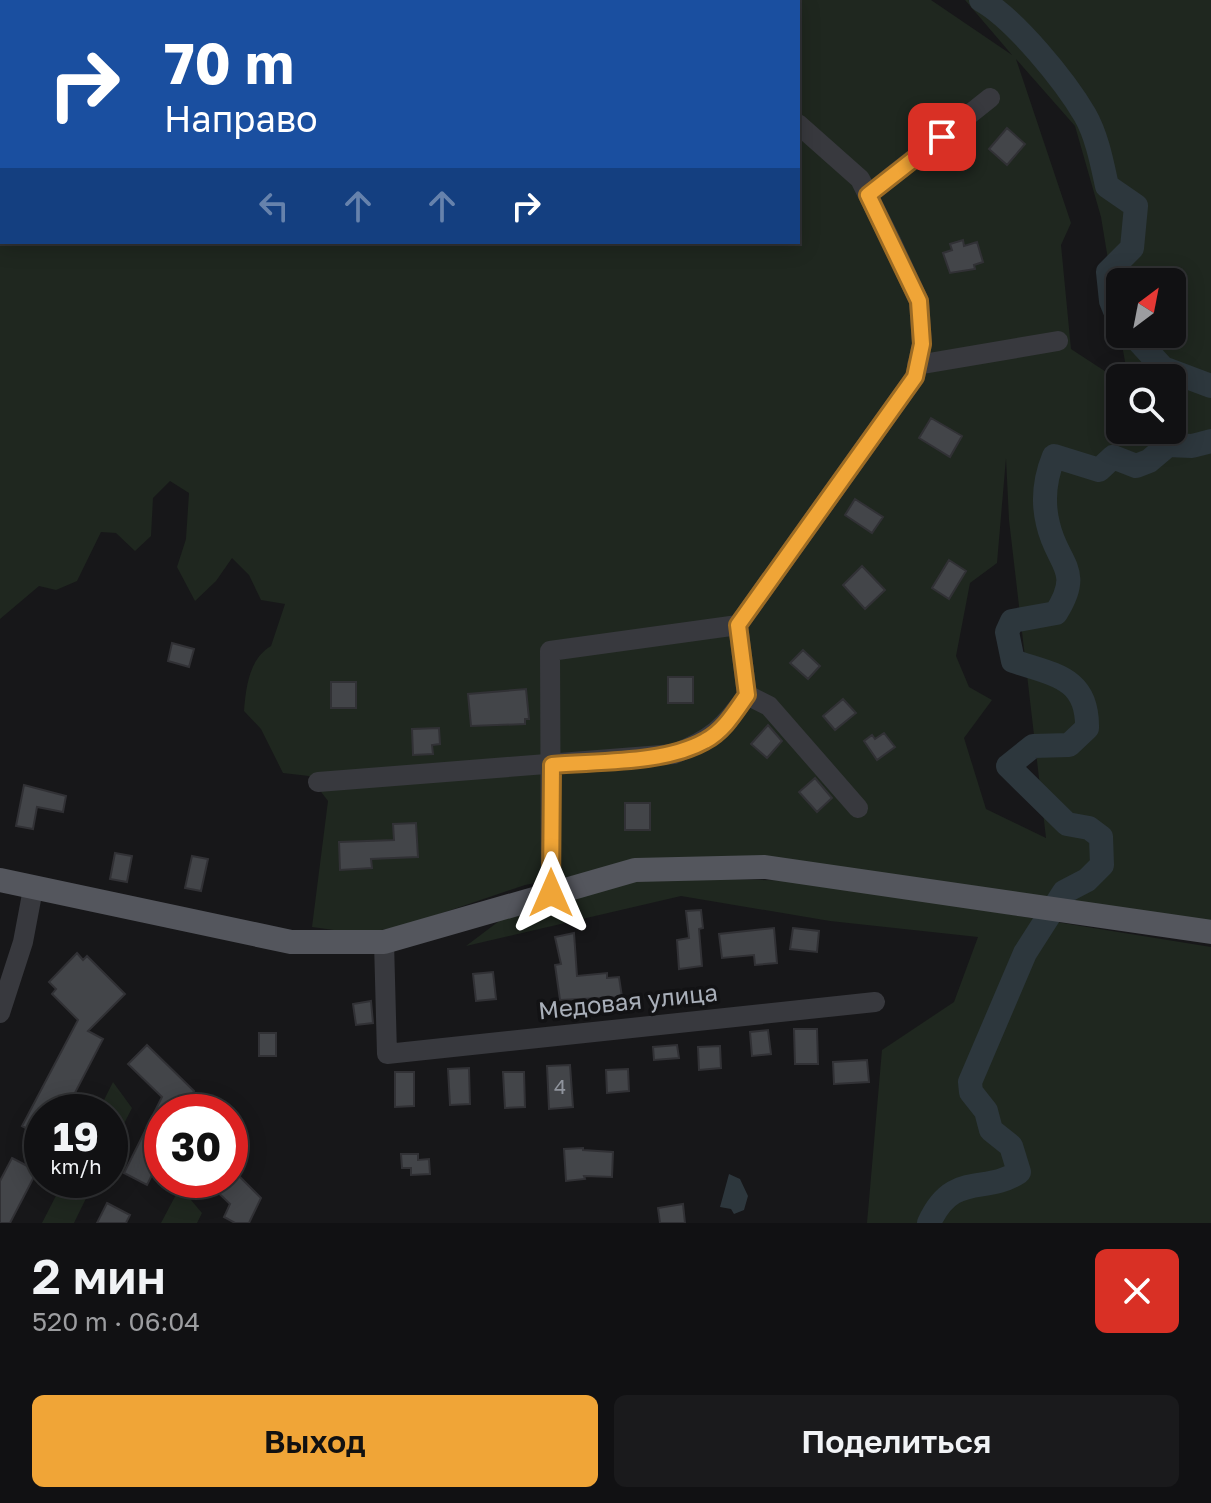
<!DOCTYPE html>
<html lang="ru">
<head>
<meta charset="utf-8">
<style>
  :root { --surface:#111113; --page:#1a1a1c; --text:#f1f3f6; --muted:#9c9da0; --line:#303133; --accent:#f0a537 }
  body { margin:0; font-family:"Golos Text",sans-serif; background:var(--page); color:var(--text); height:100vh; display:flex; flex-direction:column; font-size:30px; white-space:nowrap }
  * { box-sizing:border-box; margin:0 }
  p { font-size:26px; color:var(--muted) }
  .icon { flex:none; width:44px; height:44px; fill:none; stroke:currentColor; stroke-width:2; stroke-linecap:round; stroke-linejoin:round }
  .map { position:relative; height:1223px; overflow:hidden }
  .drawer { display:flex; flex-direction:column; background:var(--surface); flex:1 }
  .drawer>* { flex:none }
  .banner { position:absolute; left:0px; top:0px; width:800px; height:244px; box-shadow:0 4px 20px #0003,0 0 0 2px var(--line); background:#1a4fa0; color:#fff; overflow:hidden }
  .needle { width:52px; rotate:32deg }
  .buttons { position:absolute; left:1106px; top:268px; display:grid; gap:16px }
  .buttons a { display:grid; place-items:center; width:80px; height:80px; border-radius:12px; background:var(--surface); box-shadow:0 4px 20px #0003,0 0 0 2px var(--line); font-size:40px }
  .speed { position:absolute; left:24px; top:1094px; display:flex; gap:16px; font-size:40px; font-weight:700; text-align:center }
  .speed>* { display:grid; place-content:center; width:104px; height:104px; border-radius:50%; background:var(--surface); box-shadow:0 4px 20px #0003,0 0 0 2px var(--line); line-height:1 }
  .speed small { font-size:20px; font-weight:400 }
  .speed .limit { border:12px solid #d22; background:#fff; color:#111 }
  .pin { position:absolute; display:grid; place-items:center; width:68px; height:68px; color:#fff; margin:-34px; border-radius:16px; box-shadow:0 4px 12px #0006 }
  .me { position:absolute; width:88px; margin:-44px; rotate:0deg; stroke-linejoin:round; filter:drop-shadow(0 0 6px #0008) }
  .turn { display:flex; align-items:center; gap:28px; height:168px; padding:0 32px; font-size:36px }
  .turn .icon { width:104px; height:104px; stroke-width:2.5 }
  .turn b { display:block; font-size:56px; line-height:68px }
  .lanes { display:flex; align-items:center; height:76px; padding:0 32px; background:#0003; justify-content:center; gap:40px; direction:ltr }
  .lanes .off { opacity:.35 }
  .round { display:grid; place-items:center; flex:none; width:84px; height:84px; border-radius:12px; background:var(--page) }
  .headline { display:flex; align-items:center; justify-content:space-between; height:136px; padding:0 32px }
  h1 { font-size:48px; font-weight:600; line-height:60px }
  .cta { display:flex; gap:16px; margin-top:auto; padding:16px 32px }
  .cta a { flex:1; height:92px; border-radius:12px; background:var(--accent); color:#111; font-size:32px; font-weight:600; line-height:92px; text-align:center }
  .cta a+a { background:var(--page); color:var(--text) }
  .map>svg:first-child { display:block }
  .green { fill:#1f271f; fill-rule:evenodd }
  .water { fill:#2d373d }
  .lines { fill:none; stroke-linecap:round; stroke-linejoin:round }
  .river { stroke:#2d373d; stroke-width:24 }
  .building { fill:#434549; stroke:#313135; stroke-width:2 }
  .minor { stroke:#38393e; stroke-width:20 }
  .major { stroke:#54565d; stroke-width:24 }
  .route-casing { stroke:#9c6b24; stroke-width:20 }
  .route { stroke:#f0a537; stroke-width:14 }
  .labels { text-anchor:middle; stroke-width:7; stroke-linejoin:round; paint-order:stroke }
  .number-label { font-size:20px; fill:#90949d }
  .street-label { font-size:24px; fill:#a9afb9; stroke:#121214 }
</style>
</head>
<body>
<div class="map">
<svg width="1211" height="1223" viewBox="0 0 1211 1223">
  <rect width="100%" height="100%" fill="#171719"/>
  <path class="green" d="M0 0H931L1012 55 965 0H1211V921L636 864 525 885 410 924 363 934 312 927 328 801 309 776 283 773 261 729 244 711C246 687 249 659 271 646L285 604 261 600 249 575 232 558 216 581 195 601 177 567 186 539 189 493 170 481 153 498 151 536 135 551 116 533 101 532 77 581 56 590 39 586 0 619ZM2 2H798V242H2ZM1016 59 1075 126 1101 217 1120 332V282H1172V334H1120L1128 378H1172V430H1120V381L1071 349 1061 245 1071 223ZM1006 458 1009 520 1046 838 986 809 964 738 992 700 969 687 956 656 970 583 997 563Z
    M638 877 804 881 1211 947V1223H867L882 1050 954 1002 978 937 830 921 681 896 466 946 511 912Z
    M113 1082 132 1108 110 1151V1112H98Z
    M64 1180H95L74 1223H42Z
    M180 1187 202 1213 197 1223H161Z"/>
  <path class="water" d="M729 1174 740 1179 748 1196 744 1210 734 1214 731 1209 720 1207Z"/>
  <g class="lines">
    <path class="river" d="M981 0C1015 19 1065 81 1085 115 1097 136 1102 163 1107 186L1136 206 1132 248 1108 272 1111 301 1120 323
      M1132 334 1163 368 1211 386
      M929 1223C953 1170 985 1195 1019 1172L1011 1146 991 1130 986 1111 971 1092 970 1082 1025 953 1064 892 1087 880 1102 865 1101 837 1089 828 1067 824 1008 766 1033 746 1069 745 1087 728C1088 677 1054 675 1013 661L1007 632 1012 621 1056 613C1084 569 1057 565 1048 524 1042 500 1045 478 1054 456L1099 470 1113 457 1136 466 1149 461 1168 445 1192 446 1211 441"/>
  </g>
  <path class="building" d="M1007 128 1025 144 1007 165 989 149Z
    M963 240 964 246 977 242 983 262 974 265 975 269 950 273 943 253 952 250 950 244Z
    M931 418 962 436 950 457 919 438Z
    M855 499 883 517 872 533 845 515Z
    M949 560 966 571 949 599 932 588Z
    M862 566 885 590 865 609 843 585Z
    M172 643 194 649 189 667 168 661Z
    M803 650 820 666 808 679 790 663Z
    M668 677H693V703H668Z
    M331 682H356V708H331Z
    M526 689 529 719H525V724L471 726 468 694Z
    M843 699 856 713 835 730 823 716Z
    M768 725 782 741 767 758 751 744Z
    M439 728 440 744 432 745 433 754 413 755 412 729Z
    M884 733 895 747 877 760 864 741 872 735 875 739Z
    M815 778 832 798 817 812 799 792Z
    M24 785 66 796 63 812 37 807 33 829 16 826Z
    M625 803H650V830H625Z
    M416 823 418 857 371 859 372 868 340 870 339 842 394 840 393 824Z
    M115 853 132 856 127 882 110 879Z
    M192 856 208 859 201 891 185 888Z
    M701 910 703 928 699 929 702 966 679 969 677 940 689 938 686 911Z
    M774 928 777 963 755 965 754 955 722 958 719 934Z
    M793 928 819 931 817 952 790 949Z
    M574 933 577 976 607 973V978L619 977 622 997 560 1000 555 965 561 964 555 937Z
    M77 953 83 960 87 956 125 994 88 1031 103 1039 65 1112H42V1137L22 1126 78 1020 52 994 56 989 49 982Z
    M493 972 496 999 476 1001 473 974Z
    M371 1001 373 1023 356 1025 353 1004Z
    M794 1029H817L818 1064H795Z
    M768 1030 771 1054 752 1056 750 1032Z
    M259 1033H276V1056H259Z
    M147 1045 194 1091 184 1112H162V1155L147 1185 124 1173 162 1097 128 1064Z
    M677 1045 679 1058 654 1060 653 1047Z
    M720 1046 721 1068 699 1070 698 1047Z
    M867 1060 869 1082 834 1084 833 1062Z
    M570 1065 573 1107 549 1109 547 1066Z
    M469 1068 470 1104 450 1105 448 1069Z
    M628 1069 629 1091 607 1093 606 1070Z
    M395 1072H414V1106L395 1107Z
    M503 1072H524L525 1107 505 1108Z
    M583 1148V1150L613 1152 612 1177 584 1176 585 1179 566 1181 564 1149Z
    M401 1154H418V1160L429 1159 430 1174 411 1175V1168H402Z
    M12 1158 37 1171 10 1223H0V1181Z
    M230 1167 261 1198 249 1223H235L224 1217 230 1204 205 1180H230Z
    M107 1203 130 1215 126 1223H97Z
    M683 1204 685 1223H660L658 1208Z"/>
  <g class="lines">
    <path class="minor" d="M659 0 661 2
      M868 195 990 98
      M917 365 1058 341
      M747 695 769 706 858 808
      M318 782 674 754C711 739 724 728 747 695L738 625 915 377 922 344 919 301 891 241 860 179 798 124
      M551 893 550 651 738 625
      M384 942 387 1054 875 1002
      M0 1013 23 942 33 889"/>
    <path class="major" d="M0 880 291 942H384L635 870 765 867 1211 932"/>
  </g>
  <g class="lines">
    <defs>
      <path id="route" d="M551 893 552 765C598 761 664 764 705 741 724 731 735 712 747 695L738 625 915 377 922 344 919 301 868 195 942 137"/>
    </defs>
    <use href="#route" class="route-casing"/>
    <use href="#route" class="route"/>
  </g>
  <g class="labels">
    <g class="number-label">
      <text x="560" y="1094">4</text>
    </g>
    <g class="street-label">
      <text transform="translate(628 1002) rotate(-6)" y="8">Медовая улица</text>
    </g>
  </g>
</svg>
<div class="buttons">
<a><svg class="needle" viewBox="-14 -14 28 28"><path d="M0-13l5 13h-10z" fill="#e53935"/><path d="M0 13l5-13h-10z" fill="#9c9da0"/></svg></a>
<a><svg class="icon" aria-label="search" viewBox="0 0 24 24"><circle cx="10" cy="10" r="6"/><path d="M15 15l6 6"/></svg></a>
</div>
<div class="speed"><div>19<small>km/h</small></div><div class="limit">30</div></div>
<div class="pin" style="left:942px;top:137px;background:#d93025"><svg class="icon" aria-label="arrive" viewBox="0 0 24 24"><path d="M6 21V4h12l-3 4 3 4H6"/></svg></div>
<svg class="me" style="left:551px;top:893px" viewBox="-20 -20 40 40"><path d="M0-17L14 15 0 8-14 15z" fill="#f0a537" stroke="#fff" stroke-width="4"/></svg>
<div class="banner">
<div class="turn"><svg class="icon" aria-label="right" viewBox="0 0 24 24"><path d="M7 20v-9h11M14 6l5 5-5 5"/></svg><div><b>70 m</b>Направо</div></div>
<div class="lanes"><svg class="icon off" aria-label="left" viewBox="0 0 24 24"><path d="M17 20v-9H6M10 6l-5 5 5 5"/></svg><svg class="icon off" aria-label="ahead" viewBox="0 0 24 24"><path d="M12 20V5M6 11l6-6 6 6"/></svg><svg class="icon off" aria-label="ahead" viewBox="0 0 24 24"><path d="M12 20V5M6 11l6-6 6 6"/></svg><svg class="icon" aria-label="right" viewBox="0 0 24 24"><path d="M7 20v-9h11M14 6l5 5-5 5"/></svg></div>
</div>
</div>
<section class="drawer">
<div class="headline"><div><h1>2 мин</h1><p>520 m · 06:04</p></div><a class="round" style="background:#d93025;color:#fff"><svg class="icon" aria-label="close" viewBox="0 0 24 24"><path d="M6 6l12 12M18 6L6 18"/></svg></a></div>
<div class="cta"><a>Выход</a><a>Поделиться</a></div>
</section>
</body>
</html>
